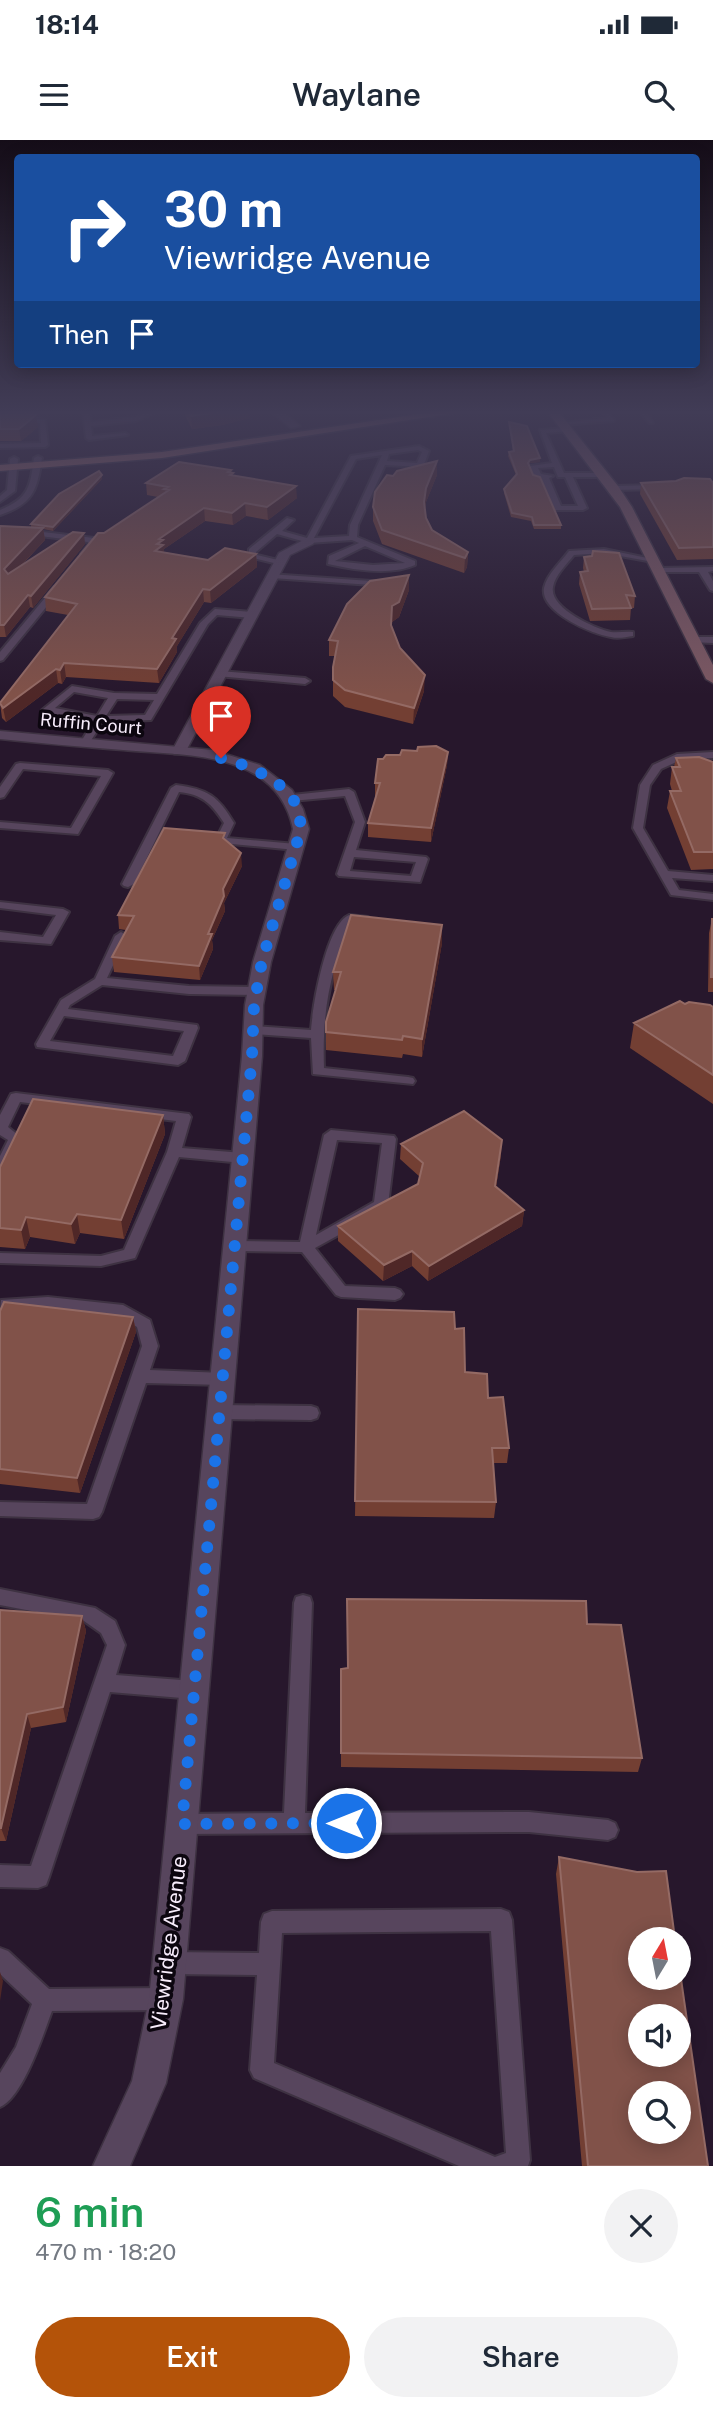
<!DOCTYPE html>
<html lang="en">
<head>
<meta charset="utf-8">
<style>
  :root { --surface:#fff; --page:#f2f2f3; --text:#1f2937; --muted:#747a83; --accent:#b45309 }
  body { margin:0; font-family:"Public Sans",sans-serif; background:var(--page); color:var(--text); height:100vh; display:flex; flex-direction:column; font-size:26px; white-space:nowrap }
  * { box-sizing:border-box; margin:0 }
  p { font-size:23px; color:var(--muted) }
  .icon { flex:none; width:38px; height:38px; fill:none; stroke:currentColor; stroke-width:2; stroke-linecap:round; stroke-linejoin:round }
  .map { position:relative; height:2026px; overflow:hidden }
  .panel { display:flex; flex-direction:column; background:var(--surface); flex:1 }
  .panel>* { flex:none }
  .banner { position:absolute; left:14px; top:14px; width:686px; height:214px; border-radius:7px; box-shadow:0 4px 18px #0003; background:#1a4fa0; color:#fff; overflow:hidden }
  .needle { width:46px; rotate:10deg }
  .buttons { position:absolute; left:628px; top:1787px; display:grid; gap:14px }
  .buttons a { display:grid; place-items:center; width:63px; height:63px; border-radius:50%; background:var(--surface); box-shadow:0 4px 18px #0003; font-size:35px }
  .pin { position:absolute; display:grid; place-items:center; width:60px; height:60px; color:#fff; margin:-72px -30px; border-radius:50% 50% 50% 0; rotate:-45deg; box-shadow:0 0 7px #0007 }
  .pin .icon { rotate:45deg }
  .me { position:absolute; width:77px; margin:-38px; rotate:270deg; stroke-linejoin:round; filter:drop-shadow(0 0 5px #0008) }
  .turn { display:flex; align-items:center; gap:24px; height:147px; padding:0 35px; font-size:32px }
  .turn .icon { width:91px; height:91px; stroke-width:2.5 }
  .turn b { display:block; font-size:49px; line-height:60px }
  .then { display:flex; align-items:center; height:66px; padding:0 35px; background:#0003; gap:14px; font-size:26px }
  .round { display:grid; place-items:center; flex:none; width:74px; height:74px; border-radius:37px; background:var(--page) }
  .overview { display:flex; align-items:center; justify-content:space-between; height:119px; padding:0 35px }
  h1 { font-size:42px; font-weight:600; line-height:52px; color:#1e9e55 }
  .button { display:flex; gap:14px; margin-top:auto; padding:14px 35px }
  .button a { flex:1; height:80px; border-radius:42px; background:var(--accent); color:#fff; font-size:28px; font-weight:600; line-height:80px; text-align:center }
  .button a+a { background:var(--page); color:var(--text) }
  .status { display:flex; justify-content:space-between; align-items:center; height:49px; padding:0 35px; background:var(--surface); direction:ltr }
  .status svg { height:19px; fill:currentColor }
  header { display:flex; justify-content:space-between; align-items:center; height:91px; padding:0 35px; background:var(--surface); font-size:32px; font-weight:600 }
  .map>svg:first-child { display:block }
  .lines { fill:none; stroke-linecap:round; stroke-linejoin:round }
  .service-casing { stroke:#3e3242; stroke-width:4 }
  .minor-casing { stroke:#3e3242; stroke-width:3 }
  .tertiary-casing { stroke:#3e3242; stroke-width:3 }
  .secondary-casing { stroke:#3e3242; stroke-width:3 }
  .primary-casing { stroke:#3e3242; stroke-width:3 }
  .service { fill:#57455d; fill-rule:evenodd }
  .minor { fill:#57455d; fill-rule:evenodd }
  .tertiary { fill:#57455d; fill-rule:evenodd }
  .secondary { fill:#7c5862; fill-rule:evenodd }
  .primary { fill:#a16c68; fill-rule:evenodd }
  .wall { fill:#733f33 }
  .shaded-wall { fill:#4f2727 }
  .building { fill:#815249; stroke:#946a64; stroke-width:2; fill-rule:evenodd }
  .route { stroke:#1a73e8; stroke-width:12; stroke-dasharray:0 21.6 }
  .labels { text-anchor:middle; stroke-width:7; stroke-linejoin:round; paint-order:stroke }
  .far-street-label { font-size:18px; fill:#f7ecfb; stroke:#0c060f }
  .street-label { font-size:21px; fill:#f7ecfb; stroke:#0c060f }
</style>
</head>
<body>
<div class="status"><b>18:14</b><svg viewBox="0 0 49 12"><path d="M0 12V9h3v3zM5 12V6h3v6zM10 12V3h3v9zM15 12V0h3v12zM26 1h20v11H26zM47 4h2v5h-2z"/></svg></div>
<header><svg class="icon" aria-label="menu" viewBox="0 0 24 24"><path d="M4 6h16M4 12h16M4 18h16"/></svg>Waylane<svg class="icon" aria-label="search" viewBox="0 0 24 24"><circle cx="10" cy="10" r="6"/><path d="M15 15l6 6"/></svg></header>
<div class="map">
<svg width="713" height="2026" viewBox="0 0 713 2026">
  <rect width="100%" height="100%" fill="#27172c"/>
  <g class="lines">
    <defs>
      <path id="service" d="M83 271H89L91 282 135 277 149 271H159L136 281 91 286 92 296 125 293 128 295 89 300 86 298Z
        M639 271H646L653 283H649Z
        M606 272 614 279V281L562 285 559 283 607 278 603 274Z
        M0 273 45 280 48 305 45 307 0 308V304L41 303 40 283 0 277Z
        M568 288 570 291 546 293 564 333H604L608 335 604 337H573L587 368 583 370H555L541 338H535L530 326 552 323 540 290ZM554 327 558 337H565L578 366H561L549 338 553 336 541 334 538 328Z
        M419 306 429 311 423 327 385 325 358 385 357 397 415 421V425C390 436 354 430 328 424L329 416 359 403 352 400 309 403 277 394 256 412 257 415 282 421V425L249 417V409L287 378 294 380 282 391 307 398 351 316ZM418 310 422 312 417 323 387 321 389 314ZM382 315 350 385 349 396 314 398 356 319ZM365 406 405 423 373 425 335 421Z
        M38 316 42 318C37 351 33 364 0 375V370C29 358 30 347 34 318Z
        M14 317 18 319 15 351 0 362V356L7 350 10 319Z
        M659 345H662V349L614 350 610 348 614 346Z
        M0 387 94 398 97 404 85 416 81 414 89 404 88 402 0 391Z
        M604 409 657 420 653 422 604 413 574 415C567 424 555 435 553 447 549 468 594 488 611 492 618 493 626 491 633 492V496C626 497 618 499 611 497 592 494 540 472 544 448 547 434 561 422 569 411Z
        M713 427V431L708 432 713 441V451L710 450 699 432H658L654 430 658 428Z
        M269 434 386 442 390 444 386 446 272 438H269Z
        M54 447 61 449 3 520 0 521V512Z
        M215 469 252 472 256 475 252 478 217 475 208 484 151 580 103 582 88 605 85 606 80 603 94 581 47 573 42 570 72 546 114 553 157 554 200 483ZM74 552 108 558 97 576 55 568ZM117 559 154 560 145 575 106 576Z
        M694 497H713V503L691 502V498Z
        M220 531 305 538 310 541 305 544 217 536 215 534Z
        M713 612V618L683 619 661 629 650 645 643 688 668 731 713 735V741L672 738 679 750 713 754V760L671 755 633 688 640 645 653 625 677 614Z
        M20 623 108 630 113 633 78 694 0 688V682L71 688 101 636 23 629 4 657 0 658V647L16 624Z
        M176 645C208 649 218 656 234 683L227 698 296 704 301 707 296 710 210 702V698L217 697 224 683C212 664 202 654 179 652L134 744 128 747 124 746 122 744 171 648Z
        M349 649 354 652 365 682 356 710 426 717 428 719 420 742 339 736 337 734 355 682 345 656 292 661 287 658 292 655ZM354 717 416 722 411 736 350 731Z
        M0 762 63 769 69 772 51 804 0 800V792L43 797 56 775 0 768Z
        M349 775 368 777 374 780 368 783 353 782C329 828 322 876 324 928L408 937 413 938 415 941 413 944 313 934 311 898 253 894 247 890 253 886 311 890C313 865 326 785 349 775Z
        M121 792 127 796 107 838 189 846 257 847 263 851 257 855 189 854 102 845 70 865 68 869 197 885 198 888 185 921 178 925 37 907 36 904 61 860 95 839 115 796ZM64 876 184 891 173 916 50 901Z
        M16 953 189 974 191 977 182 1008 243 1013 250 1018 243 1023 179 1017 135 1118 101 1126 0 1123V1113L101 1116 124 1110 167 1012 176 981 20 962 8 987 23 999 5 1033 0 1035V1016L8 1000 0 995V975L11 954Z
        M331 990 394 996 396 999 388 1065 386 1069 315 1108 345 1146 395 1148 400 1150 403 1154 400 1158 395 1160 341 1157 336 1155 302 1112 235 1111 230 1110 228 1106 230 1102 235 1101 300 1102 324 995ZM337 1000 382 1003 374 1062 316 1095Z
        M48 1157 123 1165 150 1180 158 1206 150 1230 223 1233 229 1235 231 1239 229 1243 223 1245 146 1243 102 1372 99 1377 93 1379 0 1376V1362L87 1364 142 1206 137 1187 120 1176 48 1169 10 1170 6 1175 0 1177 1 1160Z
        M220 1265 311 1266 317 1268 319 1273 317 1278 311 1280 220 1279 214 1277 212 1272 214 1267Z
        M0 1449 95 1468 115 1481 125 1505 116 1535 194 1541 201 1544 204 1550 201 1556 194 1559 110 1552 49 1737 46 1745 38 1748 0 1747V1725L31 1726 107 1505 101 1493 84 1481 0 1465Z
        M303 1455 310 1457 312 1463 305 1673 529 1672 608 1680 615 1683 618 1690 615 1697 608 1700 529 1692 182 1694 175 1691 172 1684 175 1677 182 1674 284 1673 294 1463 296 1457Z
        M501 1769 509 1772 512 1780 530 2020 528 2026H459L254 1938 250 1930 257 1835 169 1834 161 1831 158 1823 161 1815 169 1812 259 1813 261 1782 264 1774 272 1771ZM491 1791 506 2013 495 2017 274 1923 282 1793Z
        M0 1808 8 1811 49 1849 166 1848 174 1851 177 1859 174 1867 166 1870 52 1871C43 1895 23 1957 0 1967V1933L16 1907 32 1864 0 1834Z"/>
      <path id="minor" d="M309 397 315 401 313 404 290 415 186 611 184 614H174L172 611 279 413Z"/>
      <path id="tertiary" d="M270 271H282L300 286 291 288Z
        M0 591 213 610 260 625 292 650 303 669 309 689 271 822 263 865 262 916 183 1859 166 1943 130 2026H93L132 1941 149 1859 242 916 245 865 253 822 293 689C277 610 186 616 123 610 82 607 41 603 0 599Z"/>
      <path id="secondary" d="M547 271H558L618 346 632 367 713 525V543L706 539 620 367Z"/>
      <path id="primary" d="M439 271H468L162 318 0 331V325L162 312Z"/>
    </defs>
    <use href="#service" class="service-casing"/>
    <use href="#minor" class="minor-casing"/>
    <use href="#tertiary" class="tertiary-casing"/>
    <use href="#secondary" class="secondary-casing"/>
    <use href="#primary" class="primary-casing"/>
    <use href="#service" class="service"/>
    <use href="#minor" class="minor"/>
    <use href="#tertiary" class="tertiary"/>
    <use href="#secondary" class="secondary"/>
    <use href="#primary" class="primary"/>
  </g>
  <path class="wall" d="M0 271H36L33 275 38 287 21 301H0Z
    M183 271H250V278L222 285 192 289Z
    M509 282 540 318V322L530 323 529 325 533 335 561 385V389H534L531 381 511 377 504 353V349L516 335 508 316 509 312 513 311Z
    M437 321V335L426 362 425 369 426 378 432 390 468 412 467 427 464 433 382 404 373 381V367L393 336Z
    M231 330 233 336 297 358 268 380 246 376 233 385 205 381 164 409V412L208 420 256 414 257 427 211 463 204 462 177 506V512L159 543 66 537 62 544 58 543 6 582 2 578 0 563 68 475 46 471 45 457 104 393 158 357 147 355 146 343Z
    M102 339 53 391 43 389 45 400 20 427 85 404 33 468 30 467 6 497H0V386L31 388V384Z
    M641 343H713V419L677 420 640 354Z
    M584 417 635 456 634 468H631L630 480 590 481 579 444 580 432H584L583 428Z
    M409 450 399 477 392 482V487L400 508 424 551 413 584 345 567 333 556V527L335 516H329V500Z
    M448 612 447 625 431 702 368 697V683L376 657H375V643L383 619 400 615Z
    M676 618 713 622V729L691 730 667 668 670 651H672L670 644 672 627H674Z
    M226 700 242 726 224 763 225 771 212 800 213 809 200 840 114 832 112 817 126 790 119 789 118 775Z
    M712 779H713V852H708L709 793Z
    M442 803 422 917 403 914 402 918 326 910V882L336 850H334L333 832Z
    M685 864 713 867V964L630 908 634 883Z
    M163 975 165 994 124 1099 80 1093 75 1104 30 1097 25 1109 0 1107V1027Z
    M401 1004 501 1015 496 1047 524 1070 522 1086 428 1141 412 1126 383 1141 338 1101V1086L418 1044 420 1037 400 1019Z
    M358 1169 455 1189 465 1232 488 1258 509 1308 507 1323H493L496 1362 494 1378 355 1376Z
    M0 1171 133 1177 136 1192 80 1353 0 1344Z
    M0 1470 82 1476 86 1491 66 1582 31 1588 6 1701H0Z
    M587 1484 642 1618 638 1632 341 1627V1529Z
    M559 1717 708 2026H582L556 1734Z"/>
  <path class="shaded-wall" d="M225 271H250V278L222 285 192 289 191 276Z
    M36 275 38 287 21 301 19 289Z
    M540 318V322L530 323 528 327V323L530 320Z
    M437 321V335L426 362 423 377 424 362 426 348Z
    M102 335V339L53 391V387Z
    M296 346 297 358 268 380 267 367Z
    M245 363 246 376 233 385 232 373Z
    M204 368 205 381 164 409V413L155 411 159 399Z
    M43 388 45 400 6 441 4 429Z
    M84 393 85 404 33 468 31 456Z
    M468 412 467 427 464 433 465 418Z
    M256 414 257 427 211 463 210 450Z
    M409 435V450L399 477 392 482 390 500 392 466Z
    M203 449 204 462 177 506V512L159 543 157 529 172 498Z
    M28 455 30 467 6 497 4 485Z
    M64 523 66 537 62 544 60 530Z
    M56 529 58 543 6 582 3 568Z
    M425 535 424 551 413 584 414 568Z
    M448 612 447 625 431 702V688Z
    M241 713 242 726 224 763 225 771 212 800 213 809 200 840 199 826 208 794 223 749Z
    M442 785V803L422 917V899Z
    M163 975 165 994 124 1099 121 1080Z
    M502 1000 501 1015 494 1061 495 1046Z
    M524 1070 522 1086 428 1141 429 1126Z
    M77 1074 80 1093 75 1104 71 1084Z
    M26 1077 30 1097 25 1109 21 1090Z
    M412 1111V1126L383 1141 384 1125Z
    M133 1177 136 1192 80 1353 77 1338Z
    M82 1476 86 1491 66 1582 63 1567Z
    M27 1574 31 1588 6 1701 1 1688Z
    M0 1832 3 1841 0 1861Z"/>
  <path class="building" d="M0 271H17L36 275 19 289H0Z
    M189 271H225L191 276Z
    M509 282 527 286 540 318 530 320 528 323 533 335 540 337 561 385H534L532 377 512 373 504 349 517 334 509 312 514 311Z
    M437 321 426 348 424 362 426 378 432 390 468 412 465 418 382 390 373 367 375 352 387 335 393 336 397 331Z
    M179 322 231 330 228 332 233 333 230 335 296 346 267 367 245 363 232 373 204 368 159 399 163 400 157 404 163 405 155 411 208 420 225 408 256 414 210 450 203 449 172 498 176 499 157 529 64 523 60 530 56 529 3 568 0 563 77 464 45 457 98 393H104L169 350 164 349 168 347 146 343Z
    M99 331 102 335 53 387 31 384 59 354Z
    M684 338 710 339 713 343V407L679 408 641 343 676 341Z
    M0 386 43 388 4 429 8 434 73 392 84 393 31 456 28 455 4 485H0Z
    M593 411 619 413 635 456 626 455 631 468 592 469 580 432 588 431 584 417 592 416Z
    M409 435 399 462 392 466 391 485 400 508 425 535 414 568 345 550 333 540V527L338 501 329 500 347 464 370 441Z
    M436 606 448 612 431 688 368 683 380 643H375L378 619H383L386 615H400L402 610 417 611 418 607Z
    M699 617 713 622V712H694L670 651H681L672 627H680L676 618Z
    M164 688 225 693 223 698 241 713 223 749 224 756 208 794H212L199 826 112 817 134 776 118 775Z
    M351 775 442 785 422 899 403 896 402 900 326 892V882L341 832H333Z
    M712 779H713V837H711Z
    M680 861 685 864 689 862 710 865 713 867V935L634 883Z
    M33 959 163 975 121 1080 77 1074 71 1084 26 1077 21 1090 0 1088V1027Z
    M464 971 502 1000 495 1046 524 1070 429 1126 412 1111 384 1125 338 1086 418 1044 423 1023 401 1004Z
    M4 1162 133 1177 77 1338 0 1329V1171Z
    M358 1169 454 1172 455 1189 464 1188 465 1232 487 1234 488 1258 503 1257 509 1308H492L496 1362 355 1361Z
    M347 1459 586 1461 587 1484 621 1485 642 1618 341 1613V1529L348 1528Z
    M0 1470 82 1476 63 1567 27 1574 1 1688H0Z
    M559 1717 637 1732 666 1731 675 1799H640V1838H679V1825L708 2026H588ZM640 1876H679V1914H640ZM640 1953H679V1992H640Z"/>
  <linearGradient id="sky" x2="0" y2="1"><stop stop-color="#150d18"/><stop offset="0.49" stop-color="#413c56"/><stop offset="1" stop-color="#413c56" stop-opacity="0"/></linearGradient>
  <rect width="713" height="555" fill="url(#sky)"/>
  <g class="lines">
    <path class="route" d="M221 618C246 624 287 641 297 667 300 674 300 682 301 689L262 821 254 865 252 916 182 1684 346 1683"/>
  </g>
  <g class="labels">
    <g class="far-street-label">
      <text transform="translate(91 584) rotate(5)" y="6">Ruffin Court</text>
    </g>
    <g class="street-label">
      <text transform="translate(169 1803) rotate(-83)" y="7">Viewridge Avenue</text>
    </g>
  </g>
</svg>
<div class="buttons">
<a><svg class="needle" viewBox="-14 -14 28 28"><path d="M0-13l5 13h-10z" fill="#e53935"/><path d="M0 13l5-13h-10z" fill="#747a83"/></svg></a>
<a><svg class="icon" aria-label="sound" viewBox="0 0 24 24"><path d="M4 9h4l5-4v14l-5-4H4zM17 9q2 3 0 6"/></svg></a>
<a><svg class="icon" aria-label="search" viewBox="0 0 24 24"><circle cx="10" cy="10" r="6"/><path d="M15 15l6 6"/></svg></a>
</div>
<div class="pin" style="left:221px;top:618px;background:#d93025"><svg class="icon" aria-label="arrive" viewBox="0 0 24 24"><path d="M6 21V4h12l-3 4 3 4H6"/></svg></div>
<svg class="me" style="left:346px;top:1683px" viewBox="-20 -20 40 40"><circle r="17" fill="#1a73e8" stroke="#fff" stroke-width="3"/><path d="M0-11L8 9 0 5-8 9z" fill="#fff"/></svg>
<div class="banner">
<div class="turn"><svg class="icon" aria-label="right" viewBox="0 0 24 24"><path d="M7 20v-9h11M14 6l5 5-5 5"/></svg><div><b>30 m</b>Viewridge Avenue</div></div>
<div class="then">Then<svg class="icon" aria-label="arrive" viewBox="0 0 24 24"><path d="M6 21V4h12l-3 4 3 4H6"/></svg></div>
</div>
</div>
<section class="panel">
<div class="overview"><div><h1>6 min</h1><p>470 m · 18:20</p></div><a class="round"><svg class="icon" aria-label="close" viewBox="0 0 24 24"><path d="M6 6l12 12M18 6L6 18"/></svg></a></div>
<div class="button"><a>Exit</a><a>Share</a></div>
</section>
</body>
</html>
